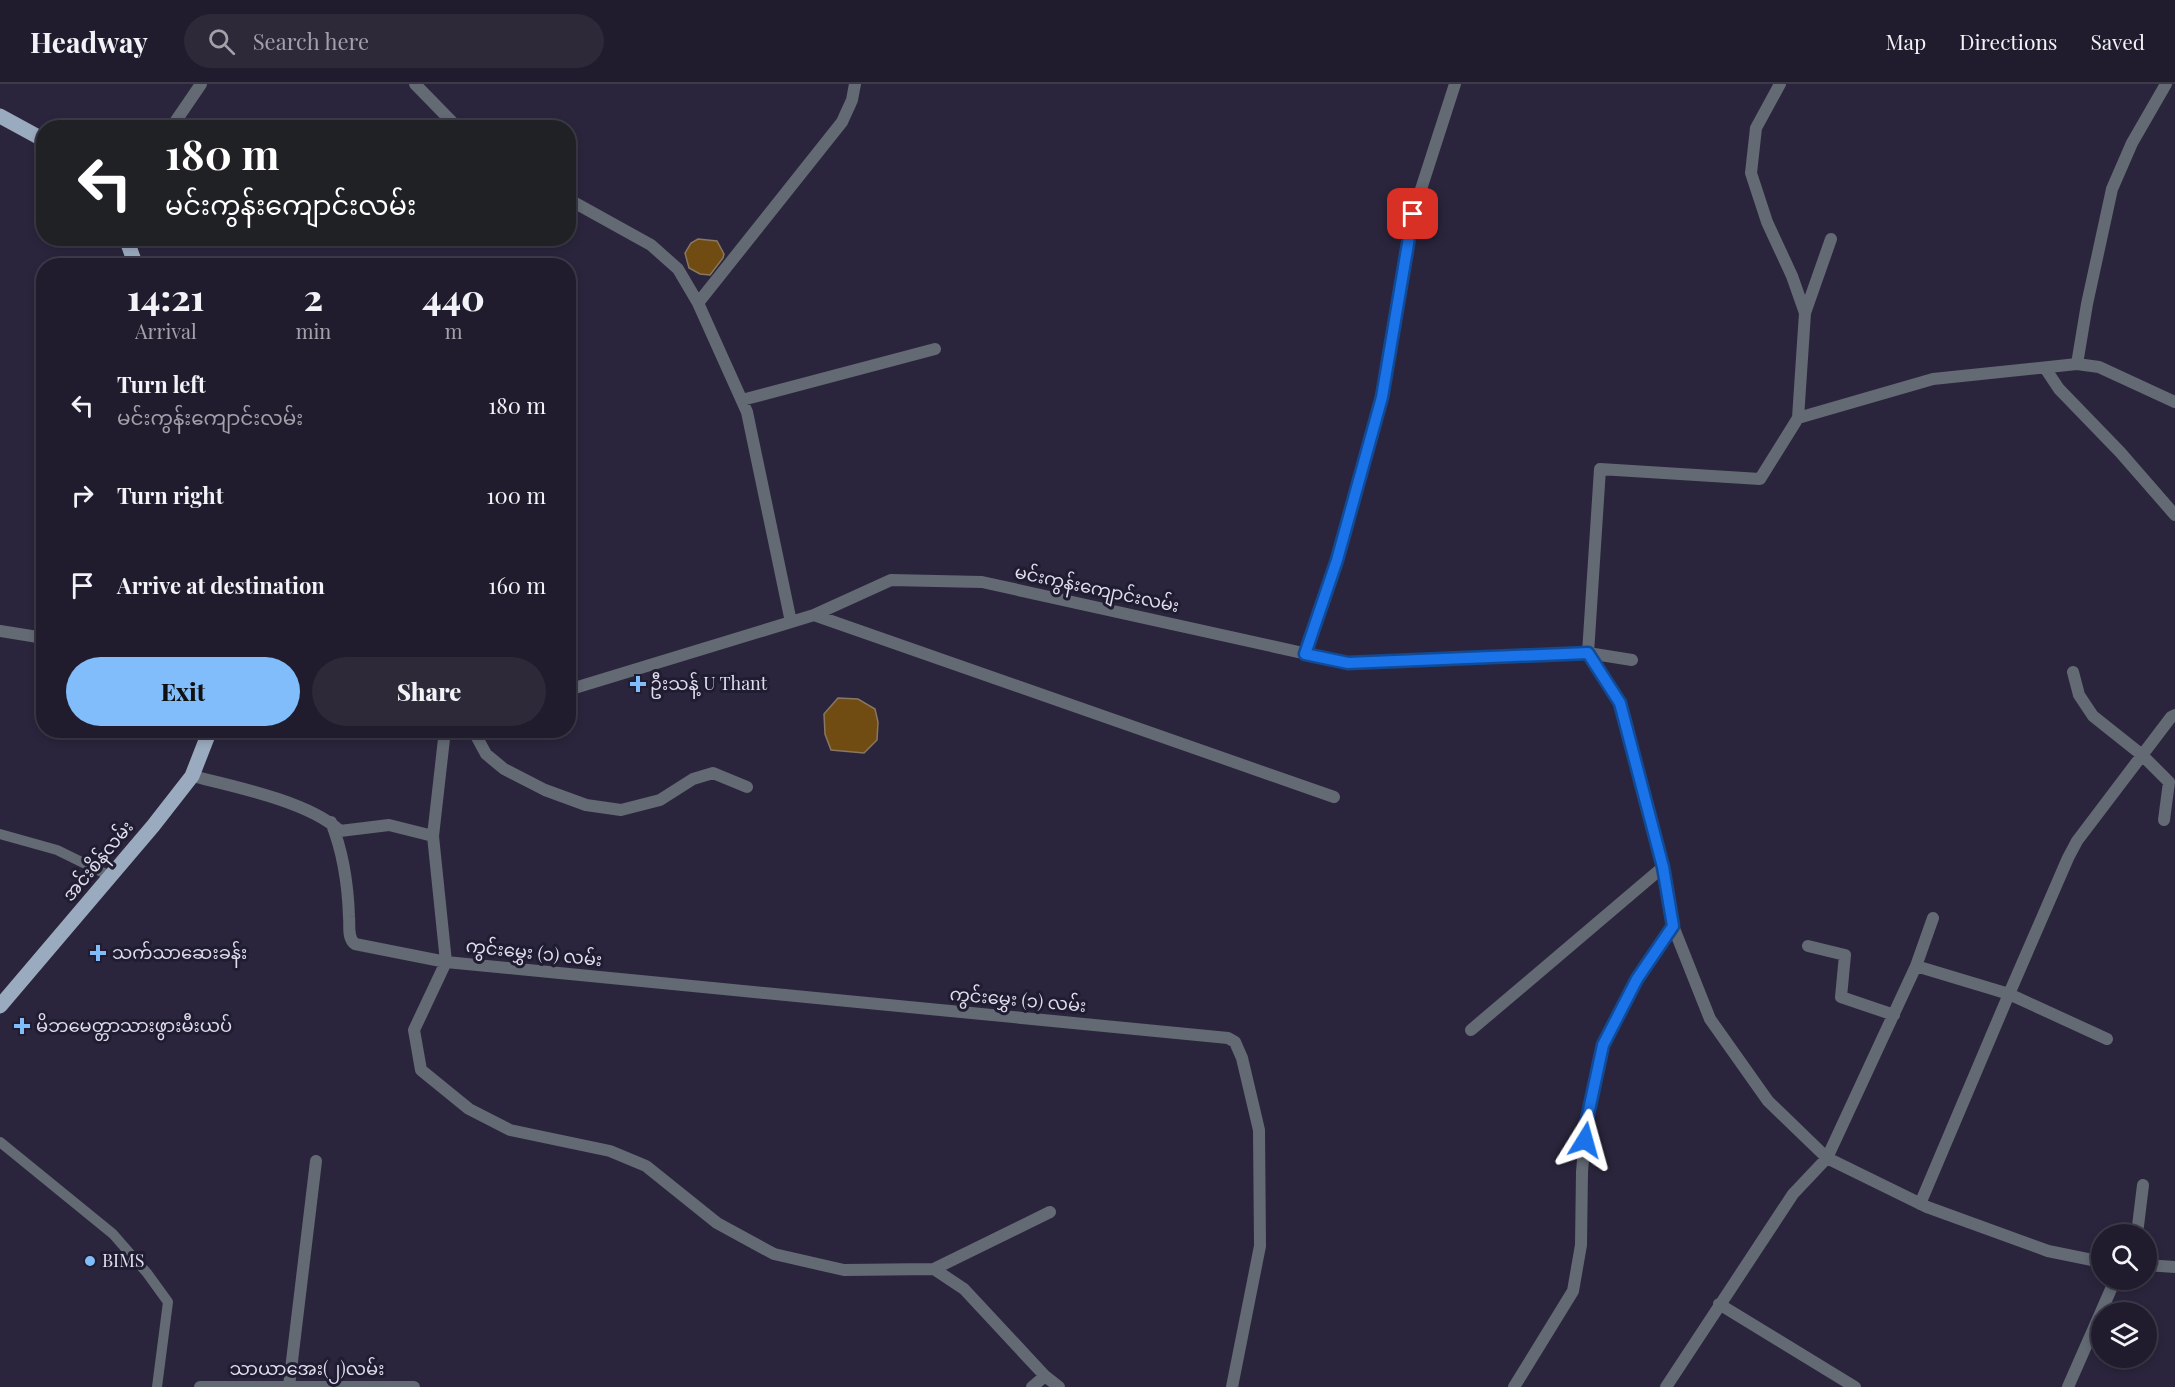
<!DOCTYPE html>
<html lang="en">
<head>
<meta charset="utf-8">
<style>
  :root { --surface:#201c2d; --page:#2d2939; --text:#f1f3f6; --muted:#a2a1aa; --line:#3d3a49; --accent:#80bdfa }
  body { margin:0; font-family:"Playfair Display","Noto Sans Myanmar",serif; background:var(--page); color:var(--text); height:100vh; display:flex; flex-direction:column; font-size:22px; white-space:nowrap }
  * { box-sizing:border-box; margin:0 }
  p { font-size:20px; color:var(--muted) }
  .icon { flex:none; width:33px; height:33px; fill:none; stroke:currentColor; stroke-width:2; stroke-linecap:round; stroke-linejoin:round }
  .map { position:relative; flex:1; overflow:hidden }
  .panel { position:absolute; left:36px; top:174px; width:540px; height:480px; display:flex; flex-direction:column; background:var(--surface); border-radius:24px; box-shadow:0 3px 9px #0003,0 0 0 2px var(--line) }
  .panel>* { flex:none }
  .hud { position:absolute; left:36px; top:36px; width:540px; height:126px; border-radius:24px; box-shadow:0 3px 9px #0003,0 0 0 2px var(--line); background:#202124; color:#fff; overflow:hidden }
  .controls { position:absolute; left:2091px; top:1140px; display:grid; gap:12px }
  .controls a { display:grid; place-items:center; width:66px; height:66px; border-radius:50%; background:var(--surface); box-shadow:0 3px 9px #0003,0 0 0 2px var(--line); font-size:30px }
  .pin { position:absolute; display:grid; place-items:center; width:51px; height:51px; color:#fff; margin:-26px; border-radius:12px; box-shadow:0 3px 9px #0006 }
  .me { position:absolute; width:66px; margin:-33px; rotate:8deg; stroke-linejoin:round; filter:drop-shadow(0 0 4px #0008) }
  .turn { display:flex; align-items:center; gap:21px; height:126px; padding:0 30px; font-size:27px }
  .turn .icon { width:78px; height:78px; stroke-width:2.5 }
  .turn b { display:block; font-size:42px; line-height:51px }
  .eta { display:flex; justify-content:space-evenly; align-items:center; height:102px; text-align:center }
  .eta b { font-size:36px; font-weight:800; line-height:42px }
  .button { display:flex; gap:12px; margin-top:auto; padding:12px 30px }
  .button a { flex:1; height:69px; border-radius:36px; background:var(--accent); color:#111; font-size:24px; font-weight:800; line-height:69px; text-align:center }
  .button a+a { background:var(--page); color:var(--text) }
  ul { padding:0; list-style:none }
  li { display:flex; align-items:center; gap:18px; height:90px; padding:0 30px }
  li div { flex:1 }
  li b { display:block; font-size:22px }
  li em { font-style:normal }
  header { display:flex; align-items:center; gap:36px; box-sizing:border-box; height:84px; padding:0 30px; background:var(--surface); border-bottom:2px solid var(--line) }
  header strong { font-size:28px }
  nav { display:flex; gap:33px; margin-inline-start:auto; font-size:21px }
  .search { width:420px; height:54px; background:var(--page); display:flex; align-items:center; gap:15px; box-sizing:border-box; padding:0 21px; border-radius:33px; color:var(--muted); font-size:22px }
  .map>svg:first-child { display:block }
  .building { fill:#704c12; stroke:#897760; stroke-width:1.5 }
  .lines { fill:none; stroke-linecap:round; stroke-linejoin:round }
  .service { stroke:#636a74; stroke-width:10 }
  .minor { stroke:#636a74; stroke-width:12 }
  .primary { stroke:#9babbf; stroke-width:15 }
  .route-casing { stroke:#114b97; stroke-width:15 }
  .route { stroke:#1a73e8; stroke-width:10 }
  .poi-dot { fill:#80bdfa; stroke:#201c31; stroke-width:2 }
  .labels { text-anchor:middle; stroke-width:6; stroke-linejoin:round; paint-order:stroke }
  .street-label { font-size:18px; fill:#dfddec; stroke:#201c31 }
  .poi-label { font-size:18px; fill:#dfddec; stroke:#201c31; text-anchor:start }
</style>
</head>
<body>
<header>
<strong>Headway</strong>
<div class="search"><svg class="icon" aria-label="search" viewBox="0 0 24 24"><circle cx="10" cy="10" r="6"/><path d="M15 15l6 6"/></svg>Search here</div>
<nav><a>Map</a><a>Directions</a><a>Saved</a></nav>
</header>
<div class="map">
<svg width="2175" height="1303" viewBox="0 0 2175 1303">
  <rect width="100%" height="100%" fill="#2a253c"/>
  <path class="building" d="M698 155 717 157 724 170 723 174 710 191 700 190 689 184 685 169 691 159Z
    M838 614 858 615 875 625 878 638 877 656 864 669 831 666 825 650 824 630Z"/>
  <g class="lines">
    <path class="service" d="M0 750 57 766 110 792
      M0 1058 113 1150 147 1189 168 1218 157 1303"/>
    <path class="minor" d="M415 0 458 44
      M1780 0 1756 44 1751 89 1767 138 1792 192 1805 229 1798 334 1933 295 2077 280 2087 220 2112 105 2132 59 2166 0
      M171 44 201 0
      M568 115 651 161 678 185 698 219 747 328 791 538
      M698 219 842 38 852 16 855 0
      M1805 229 1831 155
      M2077 280 2099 283 2175 318
      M2045 284 2059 305 2120 368 2175 431
      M742 316 935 265
      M1798 334 1760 395 1600 385 1588 569 1620 619 1663 783 1673 842 1710 935 1768 1017 1827 1074 1927 1123 2048 1167 2102 1178
      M814 531 1334 713
      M0 547 44 554
      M1305 570 1337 476 1382 313 1413 130 1455 0
      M2073 588 2079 611 2093 632 2142 671 2169 698 2164 736
      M568 606 814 531 891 496 982 498 1348 579 1588 569 1632 576
      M473 646 486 670 504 685 545 706 586 721 621 726 660 716 693 695 713 689 747 703
      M192 692C233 702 310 718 340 747L389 741 433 752 446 878 414 946 421 986 469 1025 510 1046 610 1067 646 1082 717 1139 774 1170 844 1186 934 1185 964 1205 1045 1292 1059 1303
      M331 738C343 768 348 801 349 833 350 842 347 854 355 860L446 878 1228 954 1235 958 1242 974 1259 1046 1260 1162 1232 1303
      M433 752 445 646
      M1808 862 1845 871 1841 913 1894 931
      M1916 882 2009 910 2068 774 2077 757 2171 633 2175 631
      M1471 946 1663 783
      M1920 1120 2009 910 2107 955
      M2137 1150 2143 1101
      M2146 1181 2175 1183
      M934 1185 1050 1128
      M1719 1220 1855 1303
      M289 1302 316 1077
      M200 1303H414
      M1032 1303 1045 1292
      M1514 1303 1573 1207 1581 1161 1582 1088 1586 1040 1603 961 1637 895 1673 842
      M1666 1303 1793 1110 1827 1074 1916 882 1933 834
      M2068 1303 2115 1196"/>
    <path class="primary" d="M0 32 44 56
      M126 154 136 182
      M0 922 153 742 192 692 210 646"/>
  </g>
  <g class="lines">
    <defs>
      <path id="route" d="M1413 130 1382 313 1337 476 1305 570 1348 579 1588 569 1620 619 1663 783 1673 842 1637 895 1603 961 1586 1040 1585 1056"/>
    </defs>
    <use href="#route" class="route-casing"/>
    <use href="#route" class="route"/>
  </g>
  <g class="poi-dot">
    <path d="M635 591h6v6h6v6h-6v6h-6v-6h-6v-6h6z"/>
    <path d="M95 860h6v6h6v6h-6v6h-6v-6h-6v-6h6z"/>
    <path d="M19 933h6v6h6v6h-6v6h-6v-6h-6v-6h6z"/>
    <circle cx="90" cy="1177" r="6"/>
  </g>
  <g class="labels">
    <g class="street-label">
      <text transform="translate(1097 505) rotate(12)" y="6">မင်းကွန်းကျောင်းလမ်း</text>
      <text transform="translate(98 777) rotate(-50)" y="6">အင်းစိန်လမ်း</text>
      <text transform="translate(534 869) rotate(6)" y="6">ကွင်းမွှေး (၁) လမ်း</text>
      <text transform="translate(1018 916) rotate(5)" y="6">ကွင်းမွှေး (၁) လမ်း</text>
      <text x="307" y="1291">သာယာအေး(၂)လမ်း</text>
    </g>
    <g class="poi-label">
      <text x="650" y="606">ဦးသန့် U Thant</text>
      <text x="112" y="875">သက်သာဆေးခန်း</text>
      <text x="36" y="948">မိဘမေတ္တာသားဖွားမီးယပ်</text>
      <text x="102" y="1183">BIMS</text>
    </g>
  </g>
</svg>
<div class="controls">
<a><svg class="icon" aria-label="search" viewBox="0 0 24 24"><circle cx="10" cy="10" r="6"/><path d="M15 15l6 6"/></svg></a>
<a><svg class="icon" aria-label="layers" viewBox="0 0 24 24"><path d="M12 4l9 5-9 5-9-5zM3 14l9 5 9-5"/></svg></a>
</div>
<div class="pin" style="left:1413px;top:130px;background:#d93025"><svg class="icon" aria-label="arrive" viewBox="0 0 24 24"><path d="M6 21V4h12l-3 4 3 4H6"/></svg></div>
<svg class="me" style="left:1585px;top:1056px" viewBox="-20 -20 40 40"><path d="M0-17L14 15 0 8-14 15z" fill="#1a73e8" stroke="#fff" stroke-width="4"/></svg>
<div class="hud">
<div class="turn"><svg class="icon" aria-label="left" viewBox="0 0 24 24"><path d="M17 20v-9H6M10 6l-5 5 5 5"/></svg><div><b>180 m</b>မင်းကွန်းကျောင်းလမ်း</div></div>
</div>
<section class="panel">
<div class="eta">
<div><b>14:21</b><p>Arrival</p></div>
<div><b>2</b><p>min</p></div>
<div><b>440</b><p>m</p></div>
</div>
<ul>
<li><svg class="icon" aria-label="left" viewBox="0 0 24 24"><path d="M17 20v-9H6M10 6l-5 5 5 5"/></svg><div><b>Turn left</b><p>မင်းကွန်းကျောင်းလမ်း</p></div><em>180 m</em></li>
<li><svg class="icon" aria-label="right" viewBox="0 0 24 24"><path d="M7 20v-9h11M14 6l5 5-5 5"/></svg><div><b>Turn right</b></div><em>100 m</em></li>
<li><svg class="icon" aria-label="arrive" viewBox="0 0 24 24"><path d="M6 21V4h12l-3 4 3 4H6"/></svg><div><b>Arrive at destination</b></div><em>160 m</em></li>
</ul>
<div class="button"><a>Exit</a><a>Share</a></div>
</section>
</div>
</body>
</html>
